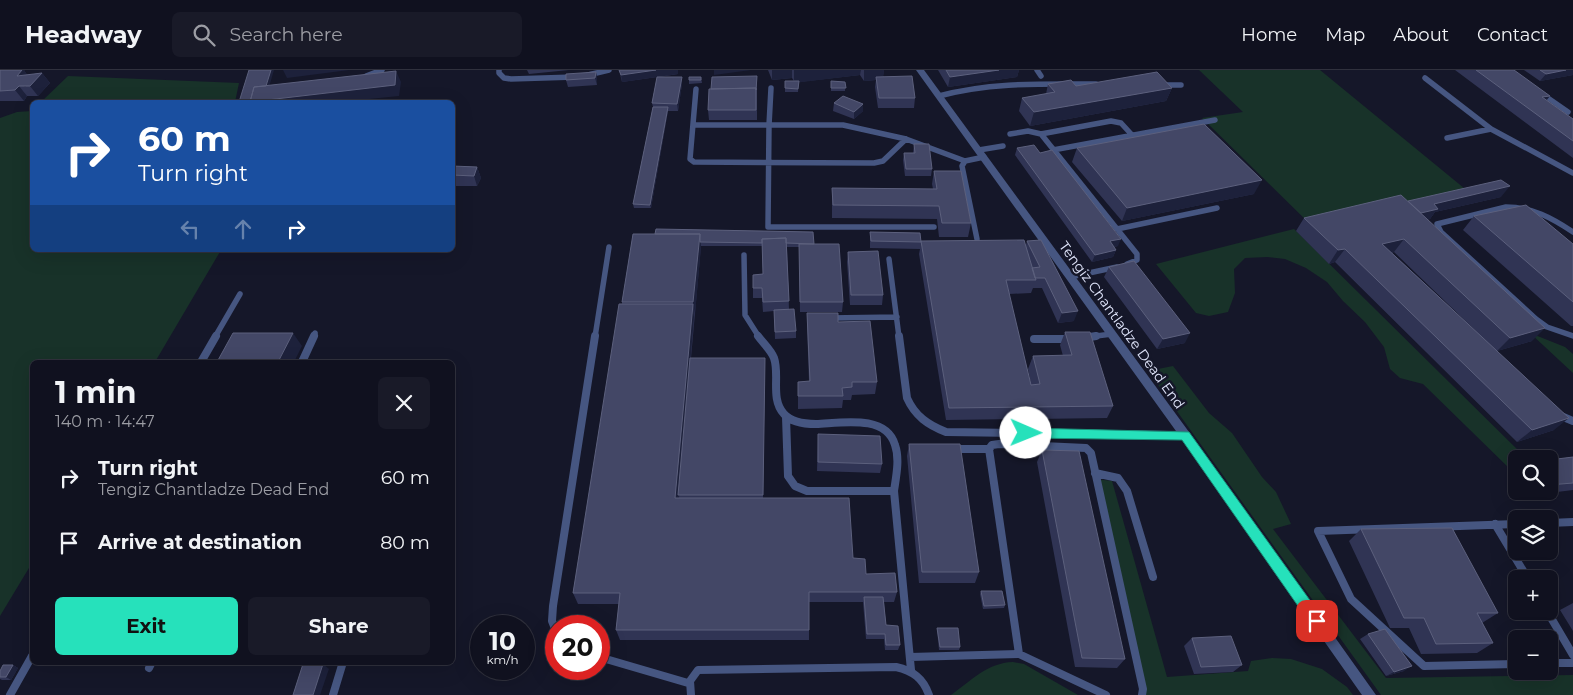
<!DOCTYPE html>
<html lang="en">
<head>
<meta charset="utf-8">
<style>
  :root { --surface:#10111f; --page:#191a28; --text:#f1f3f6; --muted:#9c9da4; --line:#30313d; --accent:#26e1bb }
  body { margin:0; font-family:Montserrat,sans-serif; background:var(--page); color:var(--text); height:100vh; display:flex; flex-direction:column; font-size:19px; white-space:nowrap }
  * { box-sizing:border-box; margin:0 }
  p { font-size:16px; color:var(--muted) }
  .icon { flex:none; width:28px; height:28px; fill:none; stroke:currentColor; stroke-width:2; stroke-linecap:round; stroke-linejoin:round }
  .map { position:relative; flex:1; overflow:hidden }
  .sheet { position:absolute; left:30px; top:290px; width:425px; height:305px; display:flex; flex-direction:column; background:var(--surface); border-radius:8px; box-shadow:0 5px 20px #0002,0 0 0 1px var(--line) }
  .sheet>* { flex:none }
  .top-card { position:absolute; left:30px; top:30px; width:425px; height:152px; border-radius:8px; box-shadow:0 5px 20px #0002,0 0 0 1px var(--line); background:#1a4fa0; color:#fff; overflow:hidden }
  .controls { position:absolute; left:1508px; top:380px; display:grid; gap:10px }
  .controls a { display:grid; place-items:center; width:50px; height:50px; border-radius:8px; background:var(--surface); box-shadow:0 5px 20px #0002,0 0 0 1px var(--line); font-size:25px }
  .speed { position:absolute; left:470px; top:545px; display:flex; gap:10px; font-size:25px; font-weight:700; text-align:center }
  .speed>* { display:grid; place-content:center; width:65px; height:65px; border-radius:50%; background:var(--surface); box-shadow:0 5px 20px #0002,0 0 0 1px var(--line); line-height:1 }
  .speed small { font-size:12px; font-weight:400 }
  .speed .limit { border:8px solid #d22; background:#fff; color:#111 }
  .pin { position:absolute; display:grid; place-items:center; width:42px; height:42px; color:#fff; margin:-21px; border-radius:10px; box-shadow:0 2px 8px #0006 }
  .me { position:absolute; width:55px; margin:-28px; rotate:91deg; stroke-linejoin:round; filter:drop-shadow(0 0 4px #0008) }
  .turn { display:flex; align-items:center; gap:18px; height:105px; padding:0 25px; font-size:22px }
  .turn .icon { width:65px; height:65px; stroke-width:2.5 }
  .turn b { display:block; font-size:35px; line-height:42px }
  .lanes { display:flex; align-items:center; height:48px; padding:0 25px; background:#0003; justify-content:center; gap:25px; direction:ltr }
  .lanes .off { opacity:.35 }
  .round { display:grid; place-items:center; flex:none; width:52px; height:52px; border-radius:8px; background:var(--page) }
  .summary { display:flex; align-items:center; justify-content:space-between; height:85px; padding:0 25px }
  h1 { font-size:30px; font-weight:700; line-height:38px }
  .action { display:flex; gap:10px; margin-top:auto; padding:10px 25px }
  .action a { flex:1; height:58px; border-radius:8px; background:var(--accent); color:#111; font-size:20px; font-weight:700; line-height:58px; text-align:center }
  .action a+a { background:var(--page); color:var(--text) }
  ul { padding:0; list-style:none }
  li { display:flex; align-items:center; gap:15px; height:65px; padding:0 25px }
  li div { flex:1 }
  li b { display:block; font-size:19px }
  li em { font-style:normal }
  header { display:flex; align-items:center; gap:30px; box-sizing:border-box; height:70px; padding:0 25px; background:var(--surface); border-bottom:1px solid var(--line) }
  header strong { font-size:24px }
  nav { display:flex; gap:28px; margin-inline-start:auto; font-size:18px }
  .search { width:350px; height:45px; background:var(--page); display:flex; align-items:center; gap:12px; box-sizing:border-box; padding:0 18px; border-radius:8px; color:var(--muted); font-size:19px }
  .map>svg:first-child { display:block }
  .green { fill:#183229 }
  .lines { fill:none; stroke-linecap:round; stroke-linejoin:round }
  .service-far1 { stroke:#465681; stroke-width:5.5 }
  .service { stroke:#465681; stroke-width:8 }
  .minor { fill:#465681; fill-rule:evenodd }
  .wall { fill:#303454; fill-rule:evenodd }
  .shaded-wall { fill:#1d213b }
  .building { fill:#434766; stroke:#5c607d }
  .route { fill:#26e1bb; stroke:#19927a }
  .labels { text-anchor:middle; stroke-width:5; stroke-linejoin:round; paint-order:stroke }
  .street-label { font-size:14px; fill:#e0e5fb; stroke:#151729 }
</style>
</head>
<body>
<header>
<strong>Headway</strong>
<div class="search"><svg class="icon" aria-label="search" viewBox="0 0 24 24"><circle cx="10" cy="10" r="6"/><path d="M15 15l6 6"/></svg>Search here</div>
<nav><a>Home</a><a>Map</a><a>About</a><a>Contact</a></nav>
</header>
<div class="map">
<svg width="1573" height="625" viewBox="0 0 1573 625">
  <rect width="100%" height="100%" fill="#151729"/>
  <path class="green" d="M1199 0H1320L1470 123 1313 157 1202 48 1243 42Z
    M68 6 239 13 235 32H41Z
    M32 41V180H221L155 292H32V493L0 546V48L17 42Z
    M1294 159 1527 389H1516V399L1511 400 1423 314 1400 308 1390 299 1384 277 1365 252 1343 231 1327 212 1306 198 1285 189 1267 187 1245 188 1234 199 1235 223 1228 242 1209 246 1196 243 1156 194Z
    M1530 263 1565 277 1573 284V303Z
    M1173 296 1209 343 1232 363 1262 407 1276 422 1291 454 1273 459 1386 608 1573 605V625H1381L1148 301Z
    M1095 409 1112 411 1167 607 1248 601 1251 591 1272 588 1291 589 1322 599 1347 617 1353 625H1145Z
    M1013 592 1024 594 1078 625H951C972 610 987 593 1013 592Z"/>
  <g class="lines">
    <path class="service-far1" d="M499 0V3L504 8 511 9 575 7
      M1037 0 1041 6
      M588 5 609 0
      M366 6 382 0
      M1425 8 1491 59 1573 103
      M1161 15H1181
      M696 19 690 89 694 92 874 93 883 91 906 69
      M1542 24 1568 42
      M939 26C991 12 1043 14 1096 14
      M693 55H769L771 18
      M1010 64 1028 61 1041 64 1111 51 1121 53 1132 65
      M1041 64 1137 184V190L1127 194
      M1447 68 1491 59
      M979 80 1003 76
      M1053 80 1215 50
      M934 157H768L769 55H843L906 69 965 91
      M1117 159 1217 138
      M1573 162C1552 148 1532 137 1506 137L1437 154 1441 162 1536 249 1547 257 1573 266
      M977 169 962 96 965 91 984 87
      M744 185 745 245 759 267
      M889 189 899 267
      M1070 207 1117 197
      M829 248 897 247
      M215 267 240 224
      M313 267 315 263
      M595 267 609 177
      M1088 267 1112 264"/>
    <path class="service" d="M758 266C763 273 771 280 774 288 780 305 770 329 784 344 792 353 805 354 816 354 841 353 886 344 895 375 900 389 896 407 894 421L911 600
      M899 266 907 328C915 346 928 355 946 362L1185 365
      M1084 268 1096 266
      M1034 269H1071
      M201 292 216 266
      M302 292 314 266
      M1561 346 1573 351
      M786 347 788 406 795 416 807 421H894
      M952 379H989
      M1095 403 1118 408 1127 421 1153 507
      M1549 453 1573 452
      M1495 454 1528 509
      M1516 454 1318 461 1351 529 1424 596 1516 594
      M1547 541 1573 585
      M556 561 552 551 553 536 595 266
      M1019 584 989 379 992 375 999 374 1086 378 1091 383 1143 619 1142 625
      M599 587 688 613
      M910 587 1019 584 1106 625
      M1549 593H1573
      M149 598 152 592
      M10 625 32 586
      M333 625 343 592
      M691 625 690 611 698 600 896 597C913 601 923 608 929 625"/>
    <path class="minor" d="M916 0H924L1189 362 1376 625H1362L1181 368Z"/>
  </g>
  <path class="wall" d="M0 0H24L27 5 42 3 50 13 38 26H27L24 31H0Z
    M527 0H569L529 4Z
    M619 0H678V4L659 7 682 14 678 41H668L651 138H634L633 134 653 37 652 33 657 7 622 12Z
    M768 0H884L883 6 915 28 914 38H878L875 17 876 10 864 11 860 5 799 12 798 22H785V11H794L792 8 772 10Z
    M938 0H1019L1017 7 948 17Z
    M1455 0H1514L1547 30 1573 49V88Z
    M1524 0H1573V5L1540 11Z
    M596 2 597 9V15L568 17 566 10Z
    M757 6V50H709L708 40 711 19Z
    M689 7H701L702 13 689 14Z
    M831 11 845 12V21H831Z
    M1048 14 1076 16 1172 18 1166 31 1030 56 1019 41 1022 28 1046 24Z
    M834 33 863 41 854 49 833 41Z
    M914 74 932 99 931 106H905L903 90 904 83H913Z
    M1017 78 1040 83 1118 176 1114 177 1116 180 1113 187 1092 192 1015 85Z
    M1077 78 1254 124 1122 151 1072 92Z
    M452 96 477 97 481 108 477 116H452Z
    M934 101 971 153 968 167H939L937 149 832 148V118L933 119 932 114Z
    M1501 127 1435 142 1430 149 1427 150 1532 271 1497 281 1554 360 1517 372 1335 192 1329 194 1296 161 1304 148 1408 131ZM1394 182 1482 267 1392 183Z
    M1474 146 1573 174V256H1571L1463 160Z
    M870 162 921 172 1026 175 1027 171 1074 251 1058 253 1042 218H1033L1031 223 1009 224 1031 315 1028 299 1033 286H1063L1060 275 1065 262 1113 336 1107 348 946 350 919 184 920 179 870 178Z
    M633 164 813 174 843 232 842 242H800L799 177H787L789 239 796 261V268L775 269 774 241 763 242 762 228H753V205L763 204 762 176H701L691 288H765L763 428 853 488 866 504 897 522 894 532H884L886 555 900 575 898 580H885L884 569H866L863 532H809V570H620L616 560 619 534H578L573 523 622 234V232Z
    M848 182 883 225 882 235H850L847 192Z
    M1109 197 1185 273 1157 279 1104 207Z
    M807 243 838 252 877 312 875 324 852 325 851 330H843L842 338 798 339V312H809L807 256Z
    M818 364 882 394 880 403 817 401Z
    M909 374 979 502 975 513H919L907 386Z
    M1042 380 1125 589 1117 598 1075 597 1037 392Z
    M1573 387V420L1533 425 1530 421H1549V390Z
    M1361 459 1498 543 1482 553 1493 573 1477 583 1421 584 1409 558H1390L1349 471Z
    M981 521 1005 535 1004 538 983 539 980 524Z
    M1573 533V561L1560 540Z
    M937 558 960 577 959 580H939L937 560Z
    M1368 564 1404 601 1386 606 1360 569Z
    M1192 568 1242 595 1233 602 1194 604 1184 576Z
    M13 595 18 598 11 610H2L0 609V601Z"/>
  <path class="shaded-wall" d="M22 0H24L31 10 25 17 17 6Z
    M271 0H274L267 24 265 21Z
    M283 0H349L287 8Z
    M656 0H678V4L622 12 621 5Z
    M714 0H751L714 5Z
    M772 0H792V8L772 10Z
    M794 0H861L860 5 794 13Z
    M864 0H884L883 9 876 7V10L864 11Z
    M999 0H1019L1017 7 948 17 950 7Z
    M1566 0H1573V5L1540 11 1546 4Z
    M396 1 401 12 399 26 339 32H250Z
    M596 2 597 9V15L595 8Z
    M42 3 50 13 38 26 30 16Z
    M682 7V14L678 41 677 34Z
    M19 16 27 26 24 31 15 20Z
    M1172 18 1166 31 1030 56 1034 42Z
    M1550 26 1542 36V27Z
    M863 34V41L854 49V42Z
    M668 37V41L651 138 650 135Z
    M477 97 481 108 477 116 474 106Z
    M1262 110 1254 124 1122 151 1127 138Z
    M1510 116 1501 127 1435 142 1430 149 1413 153 1421 143 1434 134Z
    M700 164 701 177 695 245 693 232Z
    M1121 169 1118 176 1107 178 1110 171Z
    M1404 169 1394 182 1372 188 1382 174Z
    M1345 179 1335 192 1329 194 1338 180Z
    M1116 180 1113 187 1092 192 1095 185Z
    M693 234 694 247 678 440 675 428Z
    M1078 241 1074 251 1058 253 1062 243Z
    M1545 258 1532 271 1497 281 1510 268Z
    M293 263 302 276 294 292H278Z
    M1190 263 1185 273 1157 279 1163 269Z
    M765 288V301L763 436V425Z
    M1569 348 1554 360 1517 372 1532 360Z
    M323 594 329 599 320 625H313Z
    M13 595 18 598 11 610 6 607Z
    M1412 596 1404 601 1386 606 1394 602Z"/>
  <path class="building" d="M0 0H22L17 6 42 3 30 16H19L15 20 0 21Z
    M249 0H271L266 16 254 17 250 32H251H239Z
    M619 0H656L621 5Z
    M946 0H999L950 7Z
    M1476 0H1514L1550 26 1542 27 1573 49V71Z
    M1540 0H1566L1546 4Z
    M396 1 395 15 250 32 254 17Z
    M596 2 595 8 566 10V4Z
    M1157 2 1172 18 1034 42 1022 28 1055 22 1048 14 1071 10 1076 16Z
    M757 6 756 20V18L711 19 712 7Z
    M912 6 915 28H879L876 7Z
    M657 7H682L677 34 652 33Z
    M689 7H701V10H689Z
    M785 11H799L798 19 785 18Z
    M831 11 845 12 846 18H831Z
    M756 18V40H708L709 19Z
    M843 26 863 34 854 42 834 33Z
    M653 37H668L650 135 633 134Z
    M1204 54 1262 110 1127 138 1077 78Z
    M914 74H929L932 99H906L904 83H915Z
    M1034 75 1040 83 1052 80 1121 169 1110 171 1116 180 1095 185 1017 78Z
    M452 96 477 97 474 106 452 105Z
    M934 101H961L971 153H942L939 136 833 135 832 118 937 119Z
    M1501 110 1510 116 1434 134 1438 139 1421 143 1408 131Z
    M1401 125 1545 258 1510 268 1404 169 1382 174 1569 348 1532 360 1345 179 1338 180 1304 148Z
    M1526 135 1573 174V232L1474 146Z
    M656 159 813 162 814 174 786 173V168L762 169V173L700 172V164H655Z
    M870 162 920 163 921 172 871 171Z
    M633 164H700L693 232H622Z
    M786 168 789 231 763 232 762 218H753V205L763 204 762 169Z
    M1024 170 1036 210H1006L1031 315 1040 314 1033 286 1072 285 1065 262H1090L1113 336 949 338 921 171Z
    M1041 170 1078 241 1062 243 1045 208H1035L1032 198 1040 197 1027 171Z
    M799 174H839L843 232H800Z
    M878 181 883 225H851L848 182Z
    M1134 191 1190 263 1163 269 1109 197Z
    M619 234H693L675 428H849L853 488 865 489 866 504 895 503 897 522H809V560H616L620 523H573Z
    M794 239 796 261 775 262 774 240Z
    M807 243H838V252L870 251 877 312H852V317L842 318 843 326H798V312L810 311Z
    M233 263H293L278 292H217Z
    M690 288H765L763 425H678Z
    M818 364 880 366 882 394 818 392Z
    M909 374H960L979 502H922Z
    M1042 380 1079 381 1125 589 1082 588Z
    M1573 387V413L1549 415V390Z
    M1452 458 1498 543H1477L1493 573 1436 574 1424 548H1404L1361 459Z
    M981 521H1002L1005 535 984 536Z
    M864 527H883L886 555 898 556 900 575H886L885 564H867Z
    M937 558H958L960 577H940Z
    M1385 559 1412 596 1394 602 1368 564Z
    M1231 566 1242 595 1201 597 1192 568Z
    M303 594H323L313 625H293Z
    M3 595H13L6 607H0V601Z"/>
  <path class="route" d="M1026 358 1189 362 1322 547 1324 551 1322 556 1317 558 1312 556 1182 370 1026 368 1022 366 1020 363 1022 359Z"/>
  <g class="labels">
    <g class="street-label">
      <text transform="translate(1122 255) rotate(54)" y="5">Tengiz Chantladze Dead End</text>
    </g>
  </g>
</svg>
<div class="controls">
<a><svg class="icon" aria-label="search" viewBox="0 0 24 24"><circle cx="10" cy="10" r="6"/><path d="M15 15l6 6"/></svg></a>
<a><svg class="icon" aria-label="layers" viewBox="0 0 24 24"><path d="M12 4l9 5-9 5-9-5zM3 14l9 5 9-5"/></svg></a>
<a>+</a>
<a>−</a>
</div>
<div class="speed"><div>10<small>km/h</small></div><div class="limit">20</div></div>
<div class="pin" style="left:1317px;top:551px;background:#d93025"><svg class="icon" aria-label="arrive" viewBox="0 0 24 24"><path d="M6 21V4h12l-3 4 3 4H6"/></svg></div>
<svg class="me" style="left:1026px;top:363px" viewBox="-20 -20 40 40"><circle r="19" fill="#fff"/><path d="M0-13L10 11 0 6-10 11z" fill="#26e1bb"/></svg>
<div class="top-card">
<div class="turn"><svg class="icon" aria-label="right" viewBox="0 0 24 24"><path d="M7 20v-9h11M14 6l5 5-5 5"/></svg><div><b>60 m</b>Turn right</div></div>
<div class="lanes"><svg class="icon off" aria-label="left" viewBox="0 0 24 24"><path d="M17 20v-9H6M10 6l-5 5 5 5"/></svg><svg class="icon off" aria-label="ahead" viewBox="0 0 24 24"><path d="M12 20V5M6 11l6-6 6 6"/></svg><svg class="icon" aria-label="right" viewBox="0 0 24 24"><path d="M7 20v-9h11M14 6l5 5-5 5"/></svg></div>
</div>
<section class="sheet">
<div class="summary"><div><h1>1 min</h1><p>140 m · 14:47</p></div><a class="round"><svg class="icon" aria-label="close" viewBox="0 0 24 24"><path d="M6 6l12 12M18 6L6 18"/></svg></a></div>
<ul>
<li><svg class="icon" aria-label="right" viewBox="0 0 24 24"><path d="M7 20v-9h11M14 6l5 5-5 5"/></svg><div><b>Turn right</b><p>Tengiz Chantladze Dead End</p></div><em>60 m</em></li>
<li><svg class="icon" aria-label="arrive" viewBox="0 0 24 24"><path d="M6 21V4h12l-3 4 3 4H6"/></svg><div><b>Arrive at destination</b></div><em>80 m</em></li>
</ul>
<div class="action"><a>Exit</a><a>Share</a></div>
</section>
</div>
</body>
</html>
